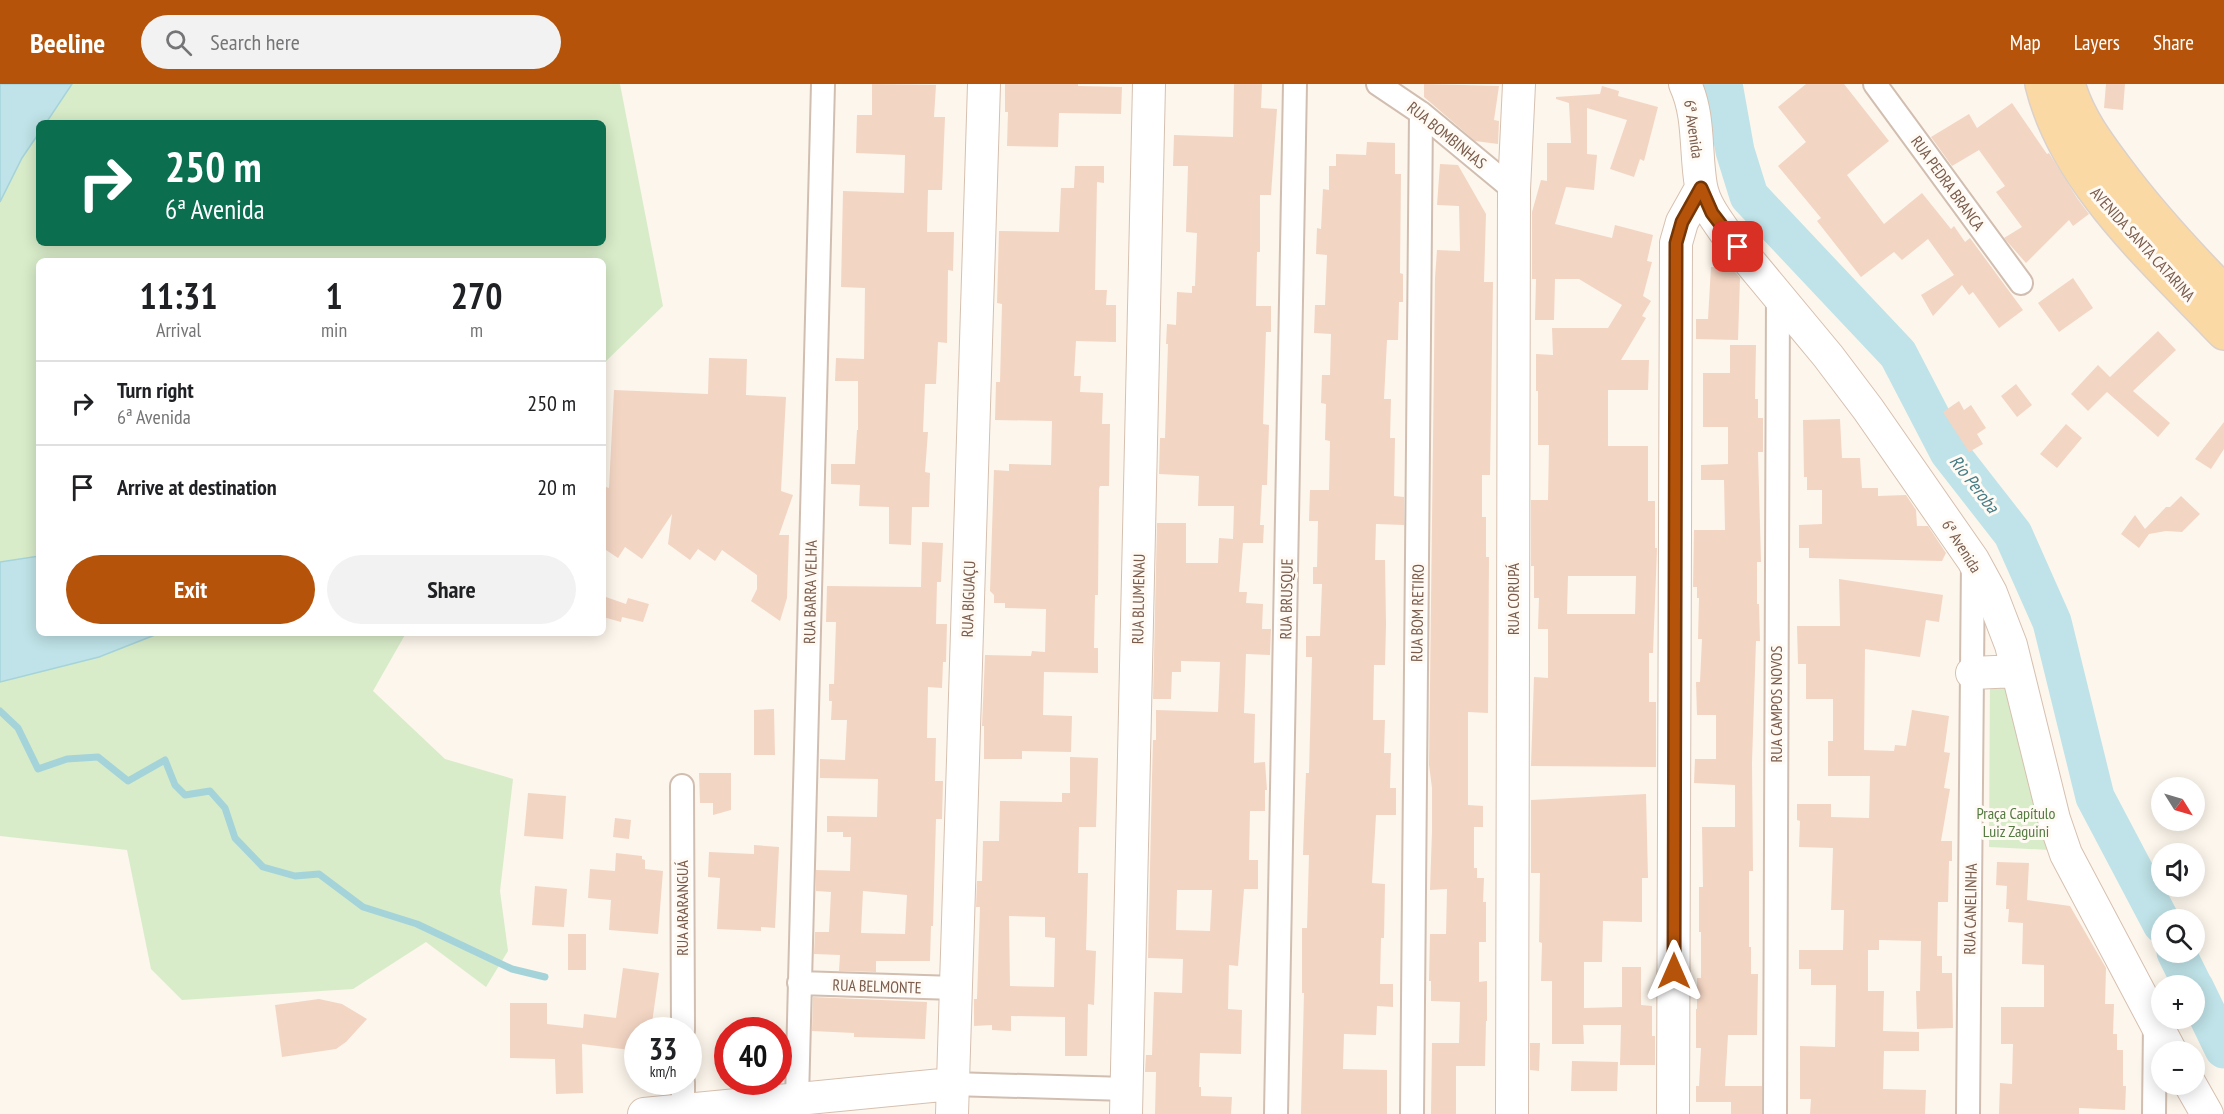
<!DOCTYPE html>
<html lang="en">
<head>
<meta charset="utf-8">
<style>
  :root { --surface:#fff; --page:#f2f2f2; --text:#202124; --muted:#757577; --line:#e0e0e0; --accent:#b45309 }
  body { margin:0; font-family:"PT Sans Narrow",sans-serif; background:var(--page); color:var(--text); height:100vh; display:flex; flex-direction:column; font-size:22px; white-space:nowrap }
  * { box-sizing:border-box; margin:0 }
  p { font-size:20px; color:var(--muted) }
  .icon { flex:none; width:33px; height:33px; fill:none; stroke:currentColor; stroke-width:2; stroke-linecap:round; stroke-linejoin:round }
  .map { position:relative; flex:1; overflow:hidden }
  .side { position:absolute; left:36px; top:174px; width:570px; height:378px; display:flex; flex-direction:column; background:var(--surface); border-radius:9px; box-shadow:0 3px 15px #0003 }
  .side>* { flex:none }
  .hud { position:absolute; left:36px; top:36px; width:570px; height:126px; border-radius:9px; box-shadow:0 3px 15px #0003; background:#0b6e4f; color:#fff; overflow:hidden }
  .needle { width:39px; rotate:127deg }
  .buttons { position:absolute; left:2151px; top:693px; display:grid; gap:12px }
  .buttons a { display:grid; place-items:center; width:54px; height:54px; border-radius:50%; background:var(--surface); box-shadow:0 3px 15px #0003; font-size:30px }
  .speed { position:absolute; left:624px; top:933px; display:flex; gap:12px; font-size:30px; font-weight:700; text-align:center }
  .speed>* { display:grid; place-content:center; width:78px; height:78px; border-radius:50%; background:var(--surface); box-shadow:0 3px 15px #0003; line-height:1 }
  .speed small { font-size:15px; font-weight:400 }
  .speed .limit { border:9px solid #d22; background:#fff; color:#111 }
  .pin { position:absolute; display:grid; place-items:center; width:51px; height:51px; color:#fff; margin:-26px; border-radius:12px; box-shadow:0 3px 9px #0006 }
  .me { position:absolute; width:66px; margin:-33px; rotate:0deg; stroke-linejoin:round; filter:drop-shadow(0 0 4px #0008) }
  .turn { display:flex; align-items:center; gap:21px; height:126px; padding:0 30px; font-size:27px }
  .turn .icon { width:78px; height:78px; stroke-width:2.5 }
  .turn b { display:block; font-size:42px; line-height:51px }
  .eta { display:flex; justify-content:space-evenly; align-items:center; height:102px; text-align:center }
  .eta b { font-size:36px; font-weight:700; line-height:42px }
  .cta { display:flex; gap:12px; margin-top:auto; padding:12px 30px }
  .cta a { flex:1; height:69px; border-radius:36px; background:var(--accent); color:#fff; font-size:24px; font-weight:700; line-height:69px; text-align:center }
  .cta a+a { background:var(--page); color:var(--text) }
  ul { padding:0; list-style:none }
  li { display:flex; align-items:center; gap:18px; height:84px; padding:0 30px; border-top:2px solid var(--line) }
  li div { flex:1 }
  li b { display:block; font-size:22px }
  li em { font-style:normal }
  header { display:flex; align-items:center; gap:36px; box-sizing:border-box; height:84px; padding:0 30px; background:var(--accent); color:#fff }
  header strong { font-size:28px }
  nav { display:flex; gap:33px; margin-inline-start:auto; font-size:21px }
  .search { width:420px; height:54px; background:var(--page); display:flex; align-items:center; gap:15px; box-sizing:border-box; padding:0 21px; border-radius:33px; color:var(--muted); font-size:22px }
  .map>svg:first-child { display:block }
  .green { fill:#d8ecc9 }
  .water { fill:#bfe3e8; stroke:#a5d3da; stroke-width:1.5 }
  .lines { fill:none; stroke-linecap:round; stroke-linejoin:round }
  .stream { stroke:#a5d3da; stroke-width:7 }
  .river { stroke:#bfe3e8; stroke-width:39 }
  .building { fill:#f3d5c3; fill-rule:evenodd }
  .street-casing { stroke:#d1beb0; stroke-width:26 }
  .secondary-casing { stroke:#d6c0b0; stroke-width:34 }
  .primary-casing { stroke:#dad1cd; stroke-width:36 }
  .street { stroke:#fff; stroke-width:22 }
  .secondary { stroke:#fff; stroke-width:32 }
  .primary { stroke:#fbd9a5; stroke-width:33 }
  .route-casing { stroke:#753606; stroke-width:15 }
  .route { stroke:#b45309; stroke-width:10 }
  .labels { text-anchor:middle; stroke-width:6; stroke-linejoin:round; paint-order:stroke }
  .street-label { font-size:16px; fill:#7a5c4d; stroke:#fffaf3 }
  .park-label { font-size:16px; fill:#537a41; stroke:#fffaf3 }
  .water-label { font-size:18px; font-style:italic; fill:#437c86; stroke:#fffaf3 }
</style>
</head>
<body>
<header>
<strong>Beeline</strong>
<div class="search"><svg class="icon" aria-label="search" viewBox="0 0 24 24"><circle cx="10" cy="10" r="6"/><path d="M15 15l6 6"/></svg>Search here</div>
<nav><a>Map</a><a>Layers</a><a>Share</a></nav>
</header>
<div class="map">
<svg width="2224" height="1030" viewBox="0 0 2224 1030">
  <rect width="100%" height="100%" fill="#fdf6ec"/>
  <path class="green" d="M72 0H620L663 222 603 280V177H39V472L0 478V118L22 74 39 49V159H603V39H46Z
    M160 549H406L373 607 445 675 513 695 500 807 508 867 486 903 426 858 353 905 182 916 151 885 127 766 0 752V598L99 573Z
    M2009 593 2050 766 1989 763 1990 596Z"/>
  <path class="water" d="M0 0H72L46 39H39V49L22 74 0 118Z
    M39 472V549H160L99 573 0 598V478Z"/>
  <g class="lines">
    <path class="stream" d="M0 627 18 644 38 685 67 675 98 673 128 697 165 676 175 701 185 711 210 707 225 724 235 754 263 783 295 792 319 790 363 823 417 840 512 885 545 893"/>
    <path class="river" d="M1723 0 1735 67 1749 112 1898 270 1949 368 2013 450 2052 538 2095 713 2162 840
      M2176 868 2193 902
      M2194 903 2224 965"/>
  </g>
  <path class="building" d="M872 0 936 1 934 33H945L942 106H928L927 148H954L953 187 948 186 947 259 938 258 936 300H925L923 348H928L925 388 930 389 929 423H912L911 461 889 460V423L859 422 860 401 831 400V380H855L857 346H858V297H835L836 274 864 275 865 204 841 203 843 107 904 109 905 71 856 69 857 31H872Z
    M1005 0H1078V2L1122 3 1121 30 1059 29 1058 63 1007 62 1008 28H1005Z
    M1234 0H1262L1261 24 1277 25 1271 111H1260V168H1257L1256 222H1271V248H1266L1263 340 1269 341 1267 401H1262L1260 441H1264L1263 459H1243L1239 508H1247L1246 519 1263 520 1262 545H1271L1270 571 1246 570 1244 629 1255 630 1254 679 1265 678 1267 706H1265V727H1250L1249 776H1258V805H1244L1238 882 1229 881 1228 925 1242 926 1241 970 1200 969 1199 1003H1201V1012L1232 1013 1231 1030H1155L1156 988H1145L1146 971H1152L1154 908 1182 909 1183 875 1148 874 1152 693 1153 656H1156V626L1218 628 1220 578 1181 577V588H1172L1171 615H1153L1157 439H1186V479H1218L1219 454 1233 455 1234 422H1198L1199 392 1159 390 1160 354H1165L1168 260H1166L1167 240 1176 241 1177 208 1192 209V202H1195L1197 149 1186 148 1188 82H1173L1174 51 1233 53ZM1177 806H1212L1210 847 1176 846Z
    M1424 0 1499 2 1494 36 1499 37 1498 60 1475 57 1424 13Z
    M1806 0H1844L1889 57 1847 91 1884 140 1922 109 1951 145 1954 142 1965 158 1970 154 2023 226 1999 244 1973 208 1969 211 1962 201 1933 232 1921 211 1954 191 1928 155 1902 176 1894 168 1861 193 1817 137 1821 134 1778 82 1806 58 1778 23Z
    M2106 0H2125L2123 26 2104 24Z
    M1602 2 1619 7 1618 12 1658 23 1644 77 1640 75 1634 93 1610 85 1627 36 1587 24V70L1597 71 1594 106 1566 103 1555 140 1612 154 1615 141 1653 151 1647 177 1652 178 1643 212 1651 217 1642 232 1646 234 1621 276H1649L1648 306H1608V362H1648V417H1655V464H1657L1653 569H1649V618H1656V683L1531 682 1534 593 1548 594V545H1538L1539 514H1534V482H1531V416H1548L1549 361H1538V307H1536V270L1553 271 1552 244H1608L1622 221 1579 195H1555L1554 236H1535L1536 195H1532V128L1541 96 1547 97V59H1571L1569 19 1556 15V13L1600 10ZM1568 492H1636L1635 530H1567Z
    M2012 19 2047 70 2049 69 2077 114 2089 130 2073 142 2069 136 2026 179 2004 154 2022 143 1996 108 2005 102 1979 66 1952 82 1931 53 1969 30 1977 44Z
    M1367 58 1395 59V90H1401L1400 189 1403 190V218H1399L1398 256H1387L1384 315H1391L1390 354H1395L1394 412 1404 413V441L1376 440 1375 476H1385L1386 540 1385 581H1374L1373 636H1385L1384 669H1391L1390 704H1396V731H1376L1372 799 1385 800 1384 854H1381L1380 900H1393V923L1377 922 1376 951 1344 950 1343 985 1387 986V1030H1301L1304 909H1302V844H1307L1309 771H1303L1304 739 1306 689H1309L1312 573H1306V552H1320L1322 500H1313V483H1317L1318 437H1309L1310 406H1329L1330 357 1325 356 1326 320 1321 319 1322 291H1330L1331 250 1314 249 1315 221H1325L1327 171 1316 170 1317 144 1321 145 1323 105 1329 106V82H1336V70L1366 71Z
    M1440 80 1458 81 1486 130 1484 198H1493L1490 391H1482V433H1486V473H1489L1488 629 1468 628V721L1483 722V743H1474V784H1477V794H1484L1483 818H1486V858H1479V898L1487 897V937H1486L1485 982H1456V1030H1431L1432 959H1459L1460 918 1431 917V897H1429L1430 850H1446L1447 805 1430 806 1432 747V704L1429 681 1435 194 1437 166 1460 167 1459 122 1437 121Z
    M1075 82H1104V99L1097 98 1095 206H1107L1106 221H1116V258L1076 257 1074 292H1081L1080 308 1103 309 1102 340H1110L1109 402H1100L1099 405 1098 511H1095L1094 564H1098V589L1044 588 1043 631 1072 632 1071 668 1022 667V675H984V642H982L985 571 1031 572 1032 567 1045 568 1046 525 1005 524V519H994V511L990 507 994 386 1009 387V380L1051 381 1052 337 995 336 996 298H1000L1002 220 997 219 999 147 1059 148 1061 104H1074Z
    M1711 183 1732 184 1740 194 1738 256 1696 255V235H1708Z
    M2073 194 2093 224 2059 248 2038 219Z
    M2158 247 2176 266 2133 307 2170 339 2158 353 2107 308 2088 327 2071 310 2098 281 2110 293Z
    M1730 261H1756L1755 315H1758V334H1763V368H1758L1761 478H1757V520H1759L1760 557H1756L1752 678 1753 787H1749V863H1751V890H1758L1757 951H1728L1725 1002H1762V1030H1731V1018H1696V1002H1699L1701 964H1696V925H1697V894H1701V848H1699V803H1703L1702 743H1735V701L1694 699 1695 675H1716V631H1697L1696 598H1700L1702 555H1698L1699 514H1697V503H1693L1694 446H1725L1724 396H1701V381L1728 380V343H1703V289H1730Z
    M709 274 747 275 746 311 786 313 781 407 793 411 779 451H789L787 514 780 537 751 517 757 505V491L722 466 715 477 698 465 690 476 668 460 672 430 642 475 625 463 618 474 603 464V402L609 404 614 306 708 310Z
    M2016 300 2032 321 2017 333 2001 312Z
    M1959 317 1964 326 1971 321 1986 344 1977 350 1983 360 1969 368 1943 328Z
    M1840 335 1842 374H1860L1862 404H1878V412L1906 411 1916 426 1917 442H1928L1946 469 1942 477 1809 474V464H1799V441L1822 440V406H1807V393H1804L1803 336Z
    M2224 338V365L2211 385 2195 375Z
    M2066 340 2082 354 2057 384 2040 370Z
    M2181 412 2200 430 2182 448 2166 447 2149 450 2139 464 2121 450 2135 431 2145 445 2166 423H2170Z
    M922 458 943 459 941 498H937L936 540H947L946 578H943L942 604 928 603 927 654H936L935 697H943L942 735H936L933 842H931L930 877H876V888L839 887 840 871 814 870 815 848H829L831 808 816 807V786L850 787 851 753H843V748H827V732L877 733 878 695 820 694V675L845 676 847 636H831L832 617H829V600H834L836 538H826L827 502 921 503ZM863 807 907 811 905 850 861 849Z
    M1839 495 1943 511 1939 538 1926 536 1920 573 1865 565 1864 666 1894 667 1895 661 1906 662 1912 626 1949 632 1944 668 1950 669 1944 704 1950 705 1941 757H1952V777H1949L1948 818H1938L1937 872H1942V889H1952L1953 944 1917 945 1916 907H1920L1921 857 1879 856V866H1868V907H1884L1883 947 1919 948V967H1884L1883 1005 1926 1006 1925 1030H1810L1811 1015H1800V962L1835 963 1836 901H1811V885H1799V866H1843L1844 826H1831L1833 764 1799 763 1800 737 1797 736V720H1831V733L1869 734 1870 692H1828V657H1833V615H1806V580H1798L1797 542H1840Z
    M603 512 626 520 628 514 649 520 643 538 622 533 621 538 603 533Z
    M774 625 775 671H754V626Z
    M1070 673 1098 674 1096 743H1079L1078 789H1088L1086 866 1096 867 1094 921 1088 920 1087 972H1065V933L1011 932V947L992 946V941L974 942V915H977L980 823H976L977 797H982L983 757H999L1000 717 1062 718V709H1070ZM1009 832 1045 833V853L1055 854 1054 903 1010 902Z
    M699 689H731V726L713 731V719H700Z
    M528 709 566 712 563 755 524 752Z
    M1646 710 1648 794H1642V838L1603 837 1602 878H1584V924L1622 923V883H1641V921L1652 922V952H1655V981H1620L1621 941H1583L1584 960H1552V897H1541L1542 859 1539 858 1540 789H1531V716Z
    M615 734 631 736 629 755 613 753Z
    M754 761 779 763 775 844 761 843V847L717 845 720 794 708 793 709 768 754 770Z
    M616 769 642 772V775L645 776V785L663 787 658 850 609 846 611 816 588 814 590 785 615 787Z
    M1997 778 2029 779 2027 816 2070 822 2106 884 2105 920H2114L2113 950H2117V966H2123V1002H2126L2125 1026 2079 1024V1030H1999L2000 999 2012 1000 2013 960H2001V923H2044V881L2022 880 2023 839 2008 838 2009 825H2006L2007 802 1996 801Z
    M535 802 567 805 564 843 532 841Z
    M568 850H586V886H568Z
    M623 884 659 889 651 946H638V967L582 960 583 1009 556 1010 555 975 510 974V919H547V940L583 944 584 930 616 934Z
    M813 913 927 918 925 955 854 953V949L812 947Z
    M319 915 342 920 367 935 346 958 336 965 282 973 275 921Z
    M1530 959H1540L1539 987 1530 986Z
    M1572 977 1618 978 1617 1007H1571Z"/>
  <g class="lines">
    <defs>
      <path id="street" d="M1378 0 1421 29 1514 106
        M1875 0 2021 199
        M682 702 683 946
        M799 899 955 904
        M952 1000 1126 1005
        M797 1015 823 0
        M683 1030V998
        M1276 1030 1295 0
        M1412 1030 1421 29
        M1775 1030 1778 209
        M1968 1030 1973 478
        M2154 1030 2155 941"/>
      <path id="secondary" d="M1685 0C1700 32 1695 68 1701 102 1704 119 1715 134 1725 148L1828 272 1868 325 1973 476 1991 509 2011 561 2054 735 2066 770 2171 968
        M1972 589 2017 587
        M2190 1000 2207 1030
        M644 1030 952 1000
        M952 1030 984 0
        M1126 1030 1149 0
        M1512 1030 1514 106 1519 0
        M1673 1030 1676 159 1682 138 1701 104"/>
      <path id="primary" d="M2042 0C2066 99 2156 177 2224 249
        M2068 0C2078 34 2097 59 2118 87 2150 130 2186 169 2224 208"/>
    </defs>
    <use href="#street" class="street-casing"/>
    <use href="#secondary" class="secondary-casing"/>
    <use href="#primary" class="primary-casing"/>
    <use href="#street" class="street"/>
    <use href="#secondary" class="secondary"/>
    <use href="#primary" class="primary"/>
  </g>
  <g class="lines">
    <defs>
      <path id="route" d="M1674 887 1676 159 1682 138 1701 104 1712 129 1738 163"/>
    </defs>
    <use href="#route" class="route-casing"/>
    <use href="#route" class="route"/>
  </g>
  <g class="labels">
    <g class="street-label">
      <text transform="translate(1694 45) rotate(82)" y="6">6ª Avenida</text>
      <text transform="translate(1447 51) rotate(39)" y="6">RUA BOMBINHAS</text>
      <text transform="translate(1948 99) rotate(54)" y="6">RUA PEDRA BRANCA</text>
      <text transform="translate(2143 160) rotate(48)" y="6">AVENIDA SANTA CATARINA</text>
      <text transform="translate(1962 462) rotate(58)" y="6">6ª Avenida</text>
      <text transform="translate(810 508) rotate(-89)" y="6">RUA BARRA VELHA</text>
      <text transform="translate(968 515) rotate(-88)" y="6">RUA BIGUAÇU</text>
      <text transform="translate(1138 515) rotate(-89)" y="6">RUA BLUMENAU</text>
      <text transform="translate(1286 515) rotate(-89)" y="6">RUA BRUSQUE</text>
      <text transform="translate(1513 515) rotate(-90)" y="6">RUA CORUPÁ</text>
      <text transform="translate(1417 529) rotate(-89)" y="6">RUA BOM RETIRO</text>
      <text transform="translate(1776 620) rotate(-90)" y="6">RUA CAMPOS NOVOS</text>
      <text transform="translate(682 824) rotate(-90)" y="6">RUA ARARANGUÁ</text>
      <text transform="translate(1970 825) rotate(-89)" y="6">RUA CANELINHA</text>
      <text transform="translate(877 902) rotate(2)" y="6">RUA BELMONTE</text>
    </g>
    <g class="park-label">
      <text x="2016" y="735">Praça Capítulo<tspan x="2016" dy="18">Luiz Zaguini</tspan></text>
    </g>
    <g class="water-label">
      <text transform="translate(1974 400) rotate(52)" y="6">Rio Peroba</text>
    </g>
  </g>
</svg>
<div class="buttons">
<a><svg class="needle" viewBox="-14 -14 28 28"><path d="M0-13l5 13h-10z" fill="#e53935"/><path d="M0 13l5-13h-10z" fill="#757577"/></svg></a>
<a><svg class="icon" aria-label="sound" viewBox="0 0 24 24"><path d="M4 9h4l5-4v14l-5-4H4zM17 9q2 3 0 6"/></svg></a>
<a><svg class="icon" aria-label="search" viewBox="0 0 24 24"><circle cx="10" cy="10" r="6"/><path d="M15 15l6 6"/></svg></a>
<a>+</a>
<a>−</a>
</div>
<div class="speed"><div>33<small>km/h</small></div><div class="limit">40</div></div>
<div class="pin" style="left:1738px;top:163px;background:#d93025"><svg class="icon" aria-label="arrive" viewBox="0 0 24 24"><path d="M6 21V4h12l-3 4 3 4H6"/></svg></div>
<svg class="me" style="left:1674px;top:887px" viewBox="-20 -20 40 40"><path d="M0-17L14 15 0 8-14 15z" fill="#b45309" stroke="#fff" stroke-width="4"/></svg>
<div class="hud">
<div class="turn"><svg class="icon" aria-label="right" viewBox="0 0 24 24"><path d="M7 20v-9h11M14 6l5 5-5 5"/></svg><div><b>250 m</b>6ª Avenida</div></div>
</div>
<section class="side">
<div class="eta">
<div><b>11:31</b><p>Arrival</p></div>
<div><b>1</b><p>min</p></div>
<div><b>270</b><p>m</p></div>
</div>
<ul>
<li><svg class="icon" aria-label="right" viewBox="0 0 24 24"><path d="M7 20v-9h11M14 6l5 5-5 5"/></svg><div><b>Turn right</b><p>6ª Avenida</p></div><em>250 m</em></li>
<li><svg class="icon" aria-label="arrive" viewBox="0 0 24 24"><path d="M6 21V4h12l-3 4 3 4H6"/></svg><div><b>Arrive at destination</b></div><em>20 m</em></li>
</ul>
<div class="cta"><a>Exit</a><a>Share</a></div>
</section>
</div>
</body>
</html>
